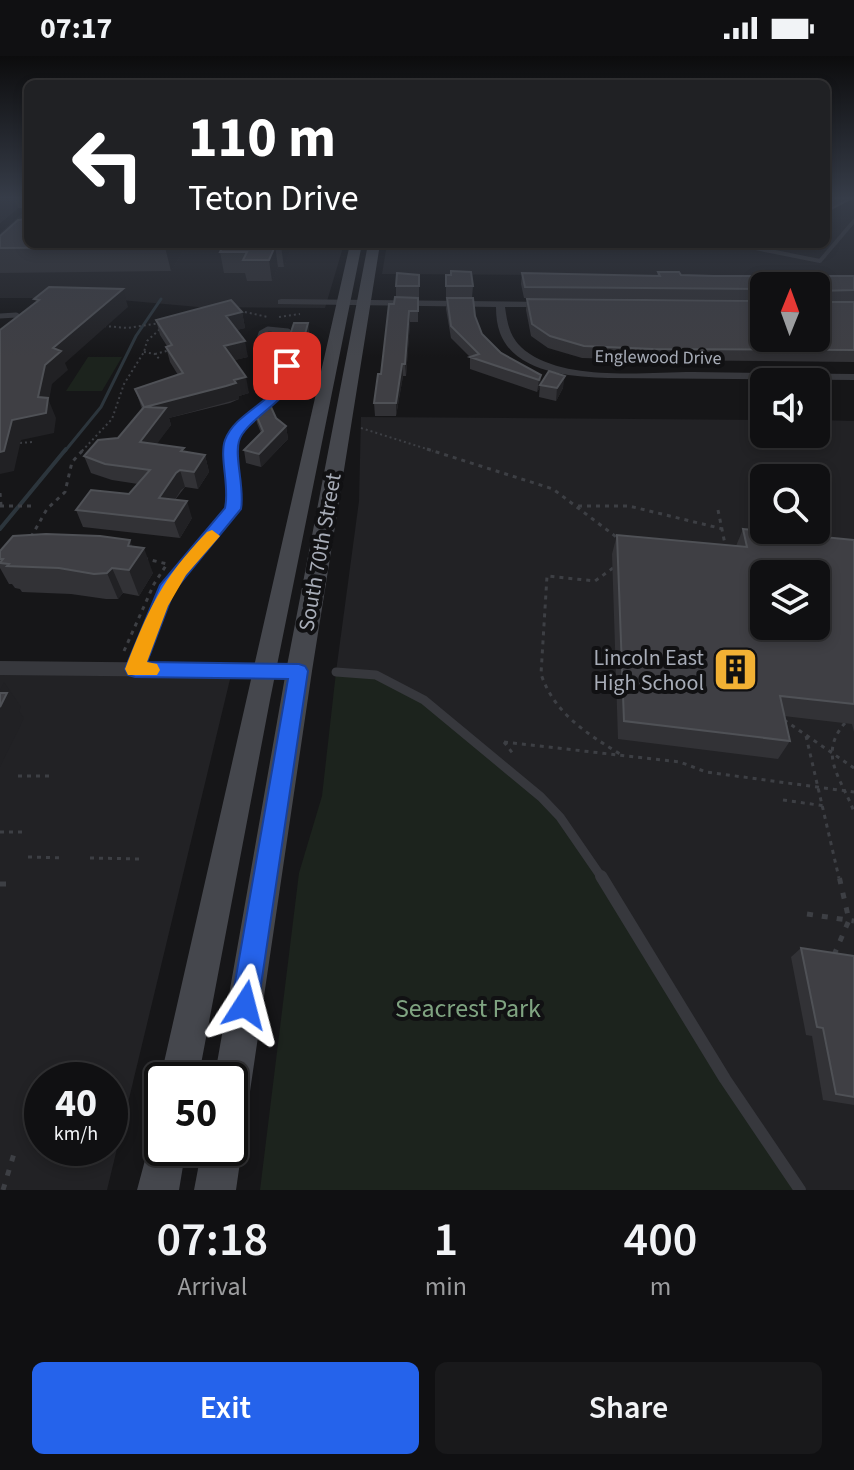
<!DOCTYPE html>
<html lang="en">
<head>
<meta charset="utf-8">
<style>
  :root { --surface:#101012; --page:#19191b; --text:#f1f3f6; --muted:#9c9d9f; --line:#303032; --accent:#2563eb }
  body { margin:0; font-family:"Source Sans 3",sans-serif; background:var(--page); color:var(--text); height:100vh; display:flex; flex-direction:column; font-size:30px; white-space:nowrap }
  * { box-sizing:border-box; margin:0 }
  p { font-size:26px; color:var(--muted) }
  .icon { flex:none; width:44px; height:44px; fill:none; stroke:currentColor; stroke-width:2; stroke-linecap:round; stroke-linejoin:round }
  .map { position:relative; height:1134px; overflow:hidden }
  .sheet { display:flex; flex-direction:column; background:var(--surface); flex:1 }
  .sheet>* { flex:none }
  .banner { position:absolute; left:24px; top:24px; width:806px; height:168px; border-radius:12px; box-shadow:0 4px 12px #0003,0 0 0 2px var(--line); background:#202124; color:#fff; overflow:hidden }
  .needle { width:52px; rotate:1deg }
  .buttons { position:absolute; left:750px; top:216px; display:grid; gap:16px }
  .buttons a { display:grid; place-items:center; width:80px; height:80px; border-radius:12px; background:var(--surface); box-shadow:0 4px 12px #0003,0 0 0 2px var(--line); font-size:40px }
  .speed { position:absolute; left:24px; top:1006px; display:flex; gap:16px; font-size:40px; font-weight:700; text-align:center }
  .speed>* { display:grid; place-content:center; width:104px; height:104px; border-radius:50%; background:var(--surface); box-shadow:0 4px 12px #0003,0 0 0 2px var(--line); line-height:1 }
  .speed small { font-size:20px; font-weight:400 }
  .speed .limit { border:4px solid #111; border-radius:12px; background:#fff; color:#111 }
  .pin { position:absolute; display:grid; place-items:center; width:68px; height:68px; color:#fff; margin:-34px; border-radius:16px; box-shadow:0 4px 12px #0006 }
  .me { position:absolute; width:88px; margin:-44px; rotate:9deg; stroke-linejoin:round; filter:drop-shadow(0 0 6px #0008) }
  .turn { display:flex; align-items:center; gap:28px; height:168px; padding:0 32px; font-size:36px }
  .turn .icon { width:104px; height:104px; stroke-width:2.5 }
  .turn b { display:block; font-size:56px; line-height:68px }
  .eta { display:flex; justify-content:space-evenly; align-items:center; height:136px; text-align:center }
  .eta b { font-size:48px; font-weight:600; line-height:56px }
  .primary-button { display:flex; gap:16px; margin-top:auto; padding:16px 32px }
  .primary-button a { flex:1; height:92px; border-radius:12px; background:var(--accent); color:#fff; font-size:32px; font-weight:600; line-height:92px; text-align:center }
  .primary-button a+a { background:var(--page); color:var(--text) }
  .status { display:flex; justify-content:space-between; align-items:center; height:56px; padding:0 40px; background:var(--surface); direction:ltr }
  .status svg { height:22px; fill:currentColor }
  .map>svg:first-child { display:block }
  .built { fill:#222225; fill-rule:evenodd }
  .green { fill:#1c231d }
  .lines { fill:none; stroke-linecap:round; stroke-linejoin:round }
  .stream-far1 { stroke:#2c353c; stroke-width:3 }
  .stream { stroke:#2c353c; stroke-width:4 }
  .path-far2 { stroke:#3d3f44; stroke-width:2; stroke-dasharray:2 3; stroke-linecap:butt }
  .path-far1 { stroke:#3d3f44; stroke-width:3; stroke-dasharray:4 5; stroke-linecap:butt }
  .path { stroke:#3d3f44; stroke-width:5; stroke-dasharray:6 9; stroke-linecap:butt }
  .lane-far4 { stroke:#37383d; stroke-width:4 }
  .lane-far3 { stroke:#37383d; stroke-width:5 }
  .lane-far2 { stroke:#37383d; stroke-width:7 }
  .lane-far1 { stroke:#37383d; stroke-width:9 }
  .lane { stroke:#37383d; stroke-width:12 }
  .street { fill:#37383d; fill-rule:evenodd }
  .secondary { fill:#45474d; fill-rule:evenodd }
  .wall { fill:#323236 }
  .shaded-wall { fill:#212124 }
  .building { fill:#3f3f44; stroke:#4f5156; stroke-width:2; fill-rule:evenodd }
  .route { fill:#2563eb; stroke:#184099; stroke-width:2 }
  .slow { fill:#f59e0b }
  .labels { text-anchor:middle; stroke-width:8; stroke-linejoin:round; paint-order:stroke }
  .far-street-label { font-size:18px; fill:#a8adb8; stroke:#111113 }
  .street-label { font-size:22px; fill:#a8adb8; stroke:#111113 }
  .poi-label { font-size:22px; fill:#a8adb8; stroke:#111113; text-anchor:end }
  .near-park-label { font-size:26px; fill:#7fa381; stroke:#111113 }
</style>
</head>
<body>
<div class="status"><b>07:17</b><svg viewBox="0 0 49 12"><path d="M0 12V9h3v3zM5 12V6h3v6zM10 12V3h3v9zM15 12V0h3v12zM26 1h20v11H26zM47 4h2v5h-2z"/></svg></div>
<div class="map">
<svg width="854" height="1134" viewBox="0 0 854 1134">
  <rect width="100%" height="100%" fill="#161618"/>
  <path class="built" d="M826 142H854V221L382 218 387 188H826Z
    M28 152V188H344L325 252 198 251 98 242H0V177Z
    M361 361 764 364V378H816V364L854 365V1134H800L336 616 359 445ZM764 422H816V474H764ZM764 518H816V570H764Z
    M0 612 232 615 107 1134H0ZM42 1024H110V1092H42Z"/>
  <path class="green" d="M88 301H122L102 335H66Z
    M336 616H359L405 632 560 761 800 1134H260L299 817 322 740Z"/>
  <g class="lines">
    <path class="stream-far1" d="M65 395 101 351 136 280 161 243"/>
    <path class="stream" d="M0 473 66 393"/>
    <path class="path-far2" d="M240 255 268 261
      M279 261 300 258
      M104 270 128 272 160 267
      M144 296 155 298 160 304
      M155 298 171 294
      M361 372 433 395
      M20 387 32 386
      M82 395 112 363 124 328 144 296 147 285 160 273"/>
    <path class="path-far1" d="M427 393 553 433 619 483
      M0 437 1 449
      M0 450H31
      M578 450H629L723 473
      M718 454 726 493
      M31 481 47 453 65 436 72 406 84 393
      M613 512 595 525 547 520 541 618C554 657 586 677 620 698
      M124 595 154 528 167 508 147 503
      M784 664 854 712
      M845 667C817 699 842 723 854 756
      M806 680 839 822
      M504 686 680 706 706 716 854 736
      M504 686 514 699
      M18 720H50
      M783 744 825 750
      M0 776H27
      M28 801 64 802
      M90 802 141 803"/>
    <path class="path" d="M0 828H6
      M807 858 854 865
      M834 899 849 864 839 820
      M3 1134 16 1091"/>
    <path class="lane-far4" d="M735 188 820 205 854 165"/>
    <path class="lane-far3" d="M0 260 16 259 21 262 0 277
      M268 273 288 275 284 290 272 294 259 284 261 277Z
      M230 395 239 373 290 325 287 310 272 294"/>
    <path class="lane-far2" d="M148 580 167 533 233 453 235 437 230 393"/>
    <path class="lane-far1" d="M135 613 149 578
      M336 616 376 619 424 644 541 741 560 761 602 822"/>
    <path class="lane" d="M601 820 725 1023 800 1134"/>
    <path class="street" d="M281 243 546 246 549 247V251H505C508 272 511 286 530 298 571 325 646 316 693 316 747 317 800 317 854 318V324L608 322C572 321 515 317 500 277 497 269 496 260 496 251L278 248V244Z
      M0 605 299 608 305 610 307 615 305 620 299 622 0 619Z"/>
    <path class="secondary" d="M350 188H362L270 644 198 1024H162V1029L160 1024Z
      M368 188H380L312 615 249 1042 244 1056 230 1061V1024H214L286 615Z
      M162 1074V1092H186L179 1134H137L152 1078Z
      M230 1075 236 1078 242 1092 236 1134H194L202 1092H230Z"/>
  </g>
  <path class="wall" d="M0 142H28L25 152H18L0 167Z
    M0 180 28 188H188L171 215 0 217Z
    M224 188H289L290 196 284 211H278L272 225H247L245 217H224L220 196Z
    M658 216 681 219 714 220H854V306L650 304 582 302 548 292 531 280 526 254 527 243 764 282 816 230H764V244L524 242 521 228 522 217 657 220Z
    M419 219V241H396V230Z
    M446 219 473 230 472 242 446 241Z
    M418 242V266H410L406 320H403L396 360H375L374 347 381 318 394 248Z
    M447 242 475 260 482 278 501 297 541 319 540 331 537 336 470 313V301L451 282 446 253Z
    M242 256 245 272 236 274 248 301 234 304 249 337 239 340V343L230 347 169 362 171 369 156 388 185 396 205 399 209 416 198 433 185 431 175 444 192 462 180 482 83 471 76 454 129 438 138 428 112 424 91 417 84 400 118 382 142 353 135 333 178 319 170 306 166 291 167 290 160 279 156 264Z
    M308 267 309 279 305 294H291L289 282Z
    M540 329 563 332 556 345 539 341Z
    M254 354 276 362 286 370 288 383 261 411 246 407 244 394 261 377 257 367Z
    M743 473 854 484V676L852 668 784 660 790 685 778 703 618 683 612 498 617 479 736 490Z
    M132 490 153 517 139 540 123 537 118 543H106L71 538 22 536 20 533 15 532 12 528H9L0 512V495Z
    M801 892 854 900V1049L823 1044 812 980 806 979 791 901Z"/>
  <path class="shaded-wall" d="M0 142H14L18 152 0 167Z
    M21 142H28V150L25 152Z
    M852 142H854V161L826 177V163L829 154Z
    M167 188H188L171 215 165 191Z
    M282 188H289L290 196 284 211 281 190Z
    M275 190 278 211 272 225 269 204Z
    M123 233 128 251 65 307 68 314 52 328 49 345 56 362 54 377 21 384 14 415 0 418V396L12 364 38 341 45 309 53 292Z
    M409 255 410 266 406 320 405 308Z
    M242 256 245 272 229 276 226 260Z
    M308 267 309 279 305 294 304 282Z
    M245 285 248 301 227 306 224 290Z
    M402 308 403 320 396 360V347Z
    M541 319 540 331 537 336 539 324Z
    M565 320 563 332 556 345 557 332Z
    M246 321 249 337 239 340V343L169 362 171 369 146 403 140 386 145 351Z
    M286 370 288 383 261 411 259 398Z
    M205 399 209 416 198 433 194 416Z
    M180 414 185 431 181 434 165 459 159 442 176 417Z
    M187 445 192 462 180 482 174 465Z
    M130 484 137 502 144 492 153 517 139 540 129 514 128 490Z
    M112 512 123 537 118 543 107 517Z
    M4 626 21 651 19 655 24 662 0 711V634Z"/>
  <path class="building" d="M826 142H852L829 154H826Z
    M28 163V188H167L165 191 0 192V180L18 164Z
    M224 188H282L281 190H275L269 204H243L247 196H220Z
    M451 215 471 216 473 230H446V219H451Z
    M658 216H679L681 219 714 220H854V234L818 235 820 246H854V294L653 293 584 290 550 280 532 268 527 243 764 245V282H816V230H764V233L525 231 522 217 660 220Z
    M397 217 419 219V230H396Z
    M49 231 123 233 53 292 61 295 45 309 38 341 48 342 46 357 12 364 4 395 0 396V274L39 244 34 243Z
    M395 241 418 242V255H409L405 308H402L396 347H374L378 318H381L389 248H394Z
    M447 242H473L475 260 482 278 501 297 541 319 539 324 470 301 479 298 451 270Z
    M231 244 242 256 226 260 245 285 224 290 246 321 234 324 236 327 226 330 145 351 166 352 140 386 184 392 181 395 205 399 194 416 180 414 176 417 159 442 187 445 174 465 76 454 91 434 129 438 150 414 105 408 84 400 98 384 118 382 144 351 135 333 183 317 166 291 172 289 156 264Z
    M294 267H308L304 282H289Z
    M549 315 565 320 557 332 540 329Z
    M271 351 276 362 286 370 259 398 244 394 263 375 254 354Z
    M743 473 854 484V648L780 640 790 685 624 665 617 479 747 491ZM764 518H816V570H764Z
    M46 478 100 480 130 484 128 490 144 492 129 514 112 512 107 517 94 518 59 512 7 510 9 508 0 507 3 503H0V495L13 480Z
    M0 637H7L0 651Z
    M801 892 854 900V1041L836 1038 823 972 817 971Z"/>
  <linearGradient id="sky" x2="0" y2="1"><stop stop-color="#0c0c0d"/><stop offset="0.47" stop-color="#363c48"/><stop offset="1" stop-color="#363c48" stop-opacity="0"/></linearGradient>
  <rect width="854" height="301" fill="url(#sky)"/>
  <path class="route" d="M287 306 293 310 297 321C286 345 244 366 239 385 234 401 245 432 241 453L174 535 147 606 299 608 305 610 308 615 258 949 254 958 245 962 235 958 231 949 288 623 135 621 128 619 125 613 160 529 225 452C230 431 219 401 225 384 235 357 272 347 284 321L281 310Z"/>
  <path class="slow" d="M212 474 220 480 186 519 168 550 147 606 157 608 160 614 157 619H128L125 613C149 552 161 524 207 476Z"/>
  <defs>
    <symbol id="building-square" viewBox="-11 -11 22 22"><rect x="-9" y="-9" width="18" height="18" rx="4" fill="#f2b134" stroke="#111113"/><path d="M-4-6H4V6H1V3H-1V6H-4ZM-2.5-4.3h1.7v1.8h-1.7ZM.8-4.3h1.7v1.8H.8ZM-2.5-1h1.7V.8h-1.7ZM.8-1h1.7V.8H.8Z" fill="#111"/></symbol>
  </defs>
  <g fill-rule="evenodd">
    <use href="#building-square" x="710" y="588" width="51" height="51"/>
  </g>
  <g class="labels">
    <g class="far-street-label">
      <text transform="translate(658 301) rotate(1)" y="6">Englewood Drive</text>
    </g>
    <g class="street-label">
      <text transform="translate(319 496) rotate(-80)" y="8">South 70th Street</text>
    </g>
    <g class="poi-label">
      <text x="704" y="609">Lincoln East<tspan x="704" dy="25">High School</tspan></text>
    </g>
    <g class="near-park-label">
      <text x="468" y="961">Seacrest Park</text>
    </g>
  </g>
</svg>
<div class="buttons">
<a><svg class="needle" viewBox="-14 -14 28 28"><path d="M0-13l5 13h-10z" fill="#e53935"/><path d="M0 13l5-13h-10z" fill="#9c9d9f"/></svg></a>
<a><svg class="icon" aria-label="sound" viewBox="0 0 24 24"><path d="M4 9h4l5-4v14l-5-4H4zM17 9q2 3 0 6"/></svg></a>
<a><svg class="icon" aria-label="search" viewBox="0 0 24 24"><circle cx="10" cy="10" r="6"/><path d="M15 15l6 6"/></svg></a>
<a><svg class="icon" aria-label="layers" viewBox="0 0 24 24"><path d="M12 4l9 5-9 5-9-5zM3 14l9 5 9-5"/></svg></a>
</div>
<div class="speed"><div>40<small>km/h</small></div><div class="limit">50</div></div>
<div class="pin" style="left:287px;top:310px;background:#d93025"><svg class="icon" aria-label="arrive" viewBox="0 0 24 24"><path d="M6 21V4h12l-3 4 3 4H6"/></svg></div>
<svg class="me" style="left:245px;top:949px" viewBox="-20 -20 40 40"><path d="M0-17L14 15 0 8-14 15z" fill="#2563eb" stroke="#fff" stroke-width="4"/></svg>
<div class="banner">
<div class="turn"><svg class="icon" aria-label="left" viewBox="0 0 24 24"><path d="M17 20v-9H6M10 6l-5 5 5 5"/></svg><div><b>110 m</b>Teton Drive</div></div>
</div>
</div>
<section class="sheet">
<div class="eta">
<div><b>07:18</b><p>Arrival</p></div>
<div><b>1</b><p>min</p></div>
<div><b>400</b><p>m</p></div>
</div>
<div class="primary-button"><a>Exit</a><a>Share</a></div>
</section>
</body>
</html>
